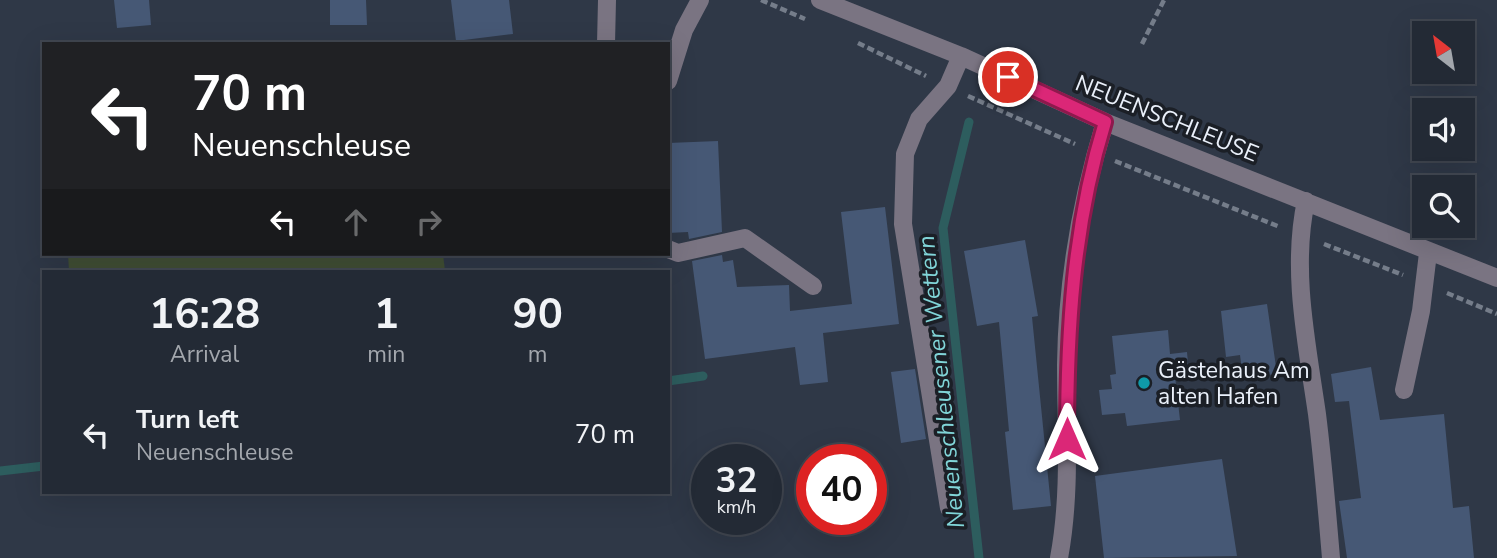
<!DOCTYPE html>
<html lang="en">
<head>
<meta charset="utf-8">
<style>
  :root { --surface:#232a35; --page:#2b323d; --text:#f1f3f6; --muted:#a3a7ad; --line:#404650 }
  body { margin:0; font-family:"Nunito Sans",sans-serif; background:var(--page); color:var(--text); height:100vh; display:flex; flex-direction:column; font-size:26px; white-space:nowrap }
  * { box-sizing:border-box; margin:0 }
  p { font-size:23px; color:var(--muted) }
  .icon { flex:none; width:38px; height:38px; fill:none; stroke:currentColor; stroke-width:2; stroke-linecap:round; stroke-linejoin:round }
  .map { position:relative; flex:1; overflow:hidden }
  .sheet { position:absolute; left:42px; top:270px; width:628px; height:224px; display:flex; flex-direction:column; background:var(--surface); border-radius:0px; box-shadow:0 7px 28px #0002,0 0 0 2px var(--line) }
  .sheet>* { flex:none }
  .top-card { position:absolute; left:42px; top:42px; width:628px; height:214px; border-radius:0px; box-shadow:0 7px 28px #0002,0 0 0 2px var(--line); background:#202124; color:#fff; overflow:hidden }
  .needle { width:46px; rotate:329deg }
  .tools { position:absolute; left:1412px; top:21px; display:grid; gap:14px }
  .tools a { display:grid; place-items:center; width:63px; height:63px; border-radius:0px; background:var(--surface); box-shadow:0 7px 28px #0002,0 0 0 2px var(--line); font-size:35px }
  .speed { position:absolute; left:691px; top:444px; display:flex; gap:14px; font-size:35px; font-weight:700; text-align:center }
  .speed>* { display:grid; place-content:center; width:91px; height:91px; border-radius:50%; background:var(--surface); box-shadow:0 7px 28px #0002,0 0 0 2px var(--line); line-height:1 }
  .speed small { font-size:18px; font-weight:400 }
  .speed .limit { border:10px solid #d22; background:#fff; color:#111 }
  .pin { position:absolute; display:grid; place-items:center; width:60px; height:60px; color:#fff; margin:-30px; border:4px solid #fff; border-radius:50%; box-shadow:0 2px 7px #0007 }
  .me { position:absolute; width:77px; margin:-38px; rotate:0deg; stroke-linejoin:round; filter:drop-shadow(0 0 5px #0008) }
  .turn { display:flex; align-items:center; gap:24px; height:147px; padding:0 35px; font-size:32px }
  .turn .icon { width:91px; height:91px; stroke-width:2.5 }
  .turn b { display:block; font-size:49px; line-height:60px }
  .lanes { display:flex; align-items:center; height:66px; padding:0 35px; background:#0003; justify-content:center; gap:35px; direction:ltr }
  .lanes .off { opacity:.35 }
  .eta { display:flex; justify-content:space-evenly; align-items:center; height:119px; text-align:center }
  .eta b { font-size:42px; font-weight:700; line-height:49px }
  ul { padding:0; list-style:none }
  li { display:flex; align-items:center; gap:21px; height:91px; padding:0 35px }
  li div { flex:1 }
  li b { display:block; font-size:26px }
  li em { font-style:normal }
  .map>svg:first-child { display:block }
  .green { fill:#414f35 }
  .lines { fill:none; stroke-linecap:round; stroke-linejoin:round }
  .stream { stroke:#2d5d5e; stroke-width:9 }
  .building { fill:#465875 }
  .path { stroke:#757d8a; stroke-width:4.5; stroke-dasharray:7 3.5; stroke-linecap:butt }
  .minor { stroke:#7a7482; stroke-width:18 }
  .route-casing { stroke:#8e194d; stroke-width:18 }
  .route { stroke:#db2777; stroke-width:12 }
  .culture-dot { fill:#0f9aa8; stroke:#1b1f26; stroke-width:2.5 }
  .labels { text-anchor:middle; stroke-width:7; stroke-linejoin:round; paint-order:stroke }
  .street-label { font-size:23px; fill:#eaf0fa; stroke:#1b1f26 }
  .poi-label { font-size:23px; fill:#eaf0fa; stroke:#1b1f26; text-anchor:start }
  .water-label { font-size:24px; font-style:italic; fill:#81d5d8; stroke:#1b1f26 }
</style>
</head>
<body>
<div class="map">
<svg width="1497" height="558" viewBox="0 0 1497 558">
  <rect width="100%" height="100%" fill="#2f3847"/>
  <path class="green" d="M68 254H443L445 271H69Z"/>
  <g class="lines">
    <path class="stream" d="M969 122 943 228 979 558
      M668 381 703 376
      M0 471 44 466"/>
  </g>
  <path class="building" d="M114 0H149L151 25 117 28Z
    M330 0H366L367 25H330Z
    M451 0H509L513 34 456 41Z
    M718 141 722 232 689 239 688 232 668 233V143Z
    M885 207 899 324 823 333 828 382 800 385 795 347 705 359 692 261 722 255 723 262 733 260 737 287 789 285 790 311 852 304 841 212Z
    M1025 240 1038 316 1032 317 1051 506 1013 510 1005 432 1009 431 999 322 977 326 964 251Z
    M1267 304 1277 374 1243 378 1240 355 1226 357 1221 311Z
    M1168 330 1170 354 1187 352 1189 375 1175 376 1180 420 1127 426 1125 413 1102 415 1099 390 1112 389 1110 375 1116 374 1112 336Z
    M1371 367 1380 420 1444 414 1453 508 1469 506 1474 558H1347L1339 501 1361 498 1349 401 1335 402 1331 374Z
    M915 369 926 439 901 443 891 372Z
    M1222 459 1237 556 1104 558 1095 476Z"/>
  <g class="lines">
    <path class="path" d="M761 0 805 19
      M858 43 926 76
      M1142 44 1164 0
      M968 96 1075 144
      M1115 161 1280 227
      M1324 244 1403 275
      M1447 293 1497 314"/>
    <path class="minor" d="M820 0 961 56 1105 122 1497 278
      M606 44 607 0
      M668 81 684 30 700 0
      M1306 201C1291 270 1307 344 1317 414 1323 462 1327 510 1331 558
      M668 249 678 253 745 238 813 286
      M1404 390 1421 311 1428 253
      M949 508 903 224 905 154 919 119 948 86 961 56
      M1059 558C1071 494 1066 429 1066 365 1067 283 1081 200 1105 122"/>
  </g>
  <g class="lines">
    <defs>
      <path id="route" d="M1008 77 1105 122C1073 226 1067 331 1067 439"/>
    </defs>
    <use href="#route" class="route-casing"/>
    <use href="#route" class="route"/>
  </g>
  <circle class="culture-dot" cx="1144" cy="383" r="7"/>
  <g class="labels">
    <g class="street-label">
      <text transform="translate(1167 118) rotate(22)" y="8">NEUENSCHLEUSE</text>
    </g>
    <g class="poi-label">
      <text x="1158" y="378">Gästehaus Am<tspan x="1158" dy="26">alten Hafen</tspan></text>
    </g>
    <g class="water-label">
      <text transform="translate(941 382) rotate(-96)" y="8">Neuenschleusener Wettern</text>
    </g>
  </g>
</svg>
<div class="tools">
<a><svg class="needle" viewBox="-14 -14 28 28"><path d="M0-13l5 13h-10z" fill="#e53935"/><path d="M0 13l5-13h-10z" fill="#a3a7ad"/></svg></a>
<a><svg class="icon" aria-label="sound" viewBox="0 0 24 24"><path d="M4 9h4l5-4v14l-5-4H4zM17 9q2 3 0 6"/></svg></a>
<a><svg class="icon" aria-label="search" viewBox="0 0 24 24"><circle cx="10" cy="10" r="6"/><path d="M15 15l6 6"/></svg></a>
</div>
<div class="speed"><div>32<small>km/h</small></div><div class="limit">40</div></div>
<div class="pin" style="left:1008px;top:77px;background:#d93025"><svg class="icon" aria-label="arrive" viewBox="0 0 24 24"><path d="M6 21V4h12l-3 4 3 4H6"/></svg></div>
<svg class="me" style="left:1067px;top:439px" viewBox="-20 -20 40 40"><path d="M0-17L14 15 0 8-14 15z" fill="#db2777" stroke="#fff" stroke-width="4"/></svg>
<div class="top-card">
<div class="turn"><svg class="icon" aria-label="left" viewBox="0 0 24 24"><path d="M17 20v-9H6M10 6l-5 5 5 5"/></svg><div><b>70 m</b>Neuenschleuse</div></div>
<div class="lanes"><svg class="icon" aria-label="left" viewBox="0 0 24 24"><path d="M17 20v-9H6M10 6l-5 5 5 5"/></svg><svg class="icon off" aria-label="ahead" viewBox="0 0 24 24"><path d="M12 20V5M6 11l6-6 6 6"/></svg><svg class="icon off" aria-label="right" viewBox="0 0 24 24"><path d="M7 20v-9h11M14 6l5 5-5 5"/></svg></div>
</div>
<section class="sheet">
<div class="eta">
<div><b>16:28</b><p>Arrival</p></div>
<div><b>1</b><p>min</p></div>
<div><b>90</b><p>m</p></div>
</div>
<ul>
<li><svg class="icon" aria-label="left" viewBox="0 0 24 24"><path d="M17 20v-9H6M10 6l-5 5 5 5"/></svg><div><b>Turn left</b><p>Neuenschleuse</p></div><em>70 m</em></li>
</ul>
</section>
</div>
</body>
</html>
